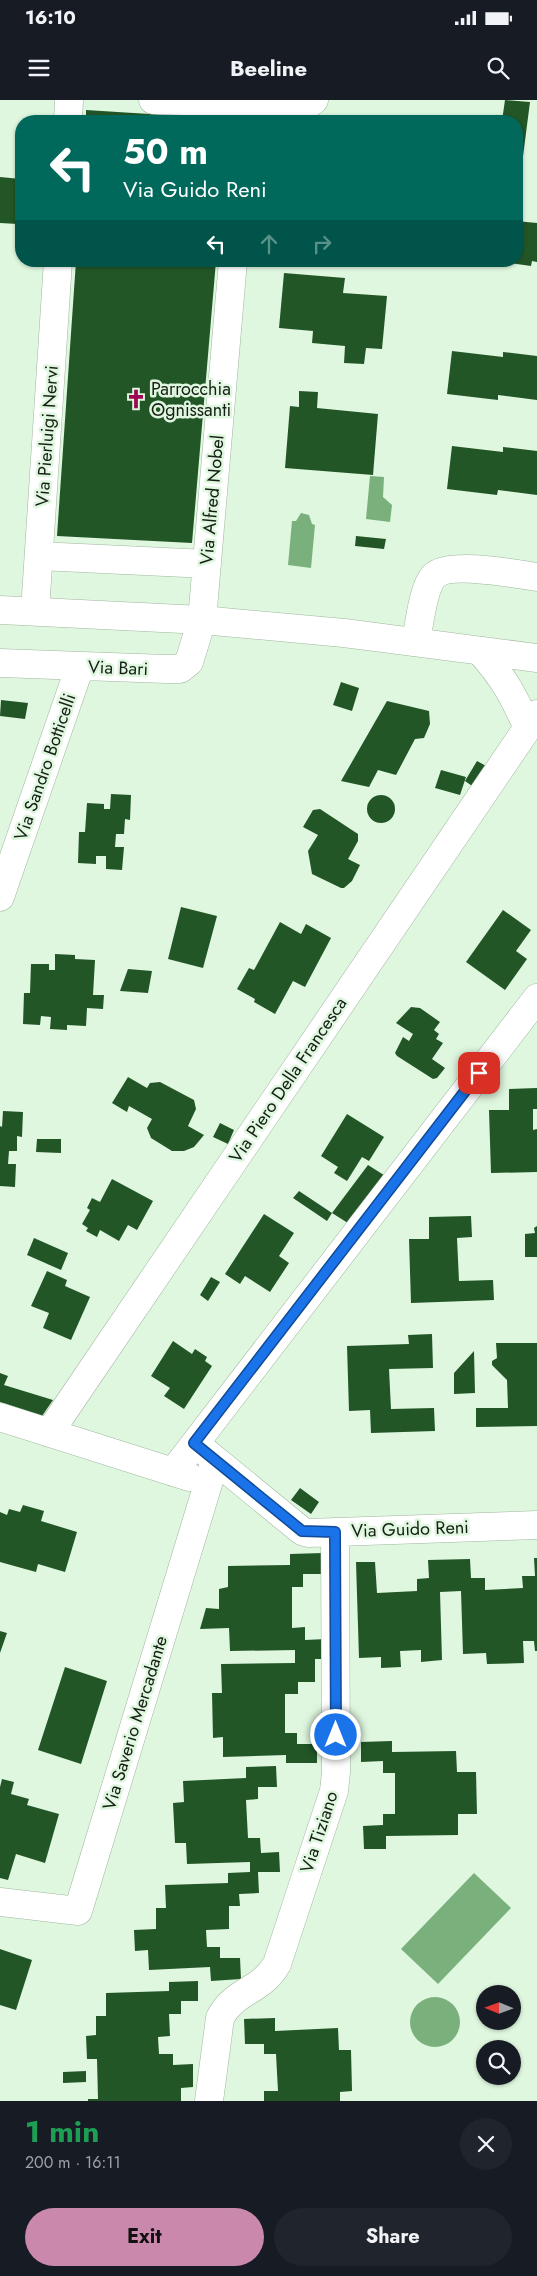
<!DOCTYPE html>
<html lang="en">
<head>
<meta charset="utf-8">
<style>
  :root { --surface:#171b24; --page:#20242c; --text:#f1f3f6; --muted:#9ea1a6; --accent:#cb88ad }
  body { margin:0; font-family:Jost,sans-serif; background:var(--page); color:var(--text); height:100vh; display:flex; flex-direction:column; font-size:19px; white-space:nowrap }
  * { box-sizing:border-box; margin:0 }
  p { font-size:16px; color:var(--muted) }
  .icon { flex:none; width:28px; height:28px; fill:none; stroke:currentColor; stroke-width:2; stroke-linecap:round; stroke-linejoin:round }
  .map { position:relative; height:2001px; overflow:hidden }
  .drawer { display:flex; flex-direction:column; background:var(--surface); flex:1 }
  .drawer>* { flex:none }
  .guide { position:absolute; left:15px; top:15px; width:508px; height:152px; border-radius:20px; box-shadow:0 1px 4px #0004; background:#00695c; color:#fff; overflow:hidden }
  .needle { width:32px; rotate:271deg }
  .buttons { position:absolute; left:476px; top:1885px; display:grid; gap:10px }
  .buttons a { display:grid; place-items:center; width:45px; height:45px; border-radius:50%; background:var(--surface); box-shadow:0 1px 4px #0004; font-size:25px }
  .pin { position:absolute; display:grid; place-items:center; width:42px; height:42px; color:#fff; margin:-21px; border-radius:10px; box-shadow:0 2px 8px #0006 }
  .me { position:absolute; width:55px; margin:-28px; rotate:0deg; stroke-linejoin:round; filter:drop-shadow(0 0 4px #0008) }
  .turn { display:flex; align-items:center; gap:18px; height:105px; padding:0 25px; font-size:22px }
  .turn .icon { width:65px; height:65px; stroke-width:2.5 }
  .turn b { display:block; font-size:35px; line-height:42px }
  .lanes { display:flex; align-items:center; height:48px; padding:0 25px; background:#0003; justify-content:center; gap:25px; direction:ltr }
  .lanes .off { opacity:.35 }
  .round { display:grid; place-items:center; flex:none; width:52px; height:52px; border-radius:26px; background:var(--page) }
  .head { display:flex; align-items:center; justify-content:space-between; height:85px; padding:0 25px }
  h1 { font-size:30px; font-weight:700; line-height:38px; color:#1e9e55 }
  .action { display:flex; gap:10px; margin-top:auto; padding:10px 25px }
  .action a { flex:1; height:58px; border-radius:30px; background:var(--accent); color:#111; font-size:20px; font-weight:700; line-height:58px; text-align:center }
  .action a+a { background:var(--page); color:var(--text) }
  .status { display:flex; justify-content:space-between; align-items:center; height:35px; padding:0 25px; background:var(--surface); direction:ltr }
  .status svg { height:14px; fill:currentColor }
  header { display:flex; justify-content:space-between; align-items:center; height:65px; padding:0 25px; background:var(--surface); font-size:22px; font-weight:700 }
  .map>svg:first-child { display:block }
  .water { fill:#7ab07c }
  .building { fill:#225627 }
  .lines { fill:none; stroke-linecap:round; stroke-linejoin:round }
  .minor-casing { stroke:#a0b6a0; stroke-width:29 }
  .major-casing { stroke:#a0b6a0; stroke-width:29 }
  .minor { stroke:#fff; stroke-width:28 }
  .major { stroke:#fff; stroke-width:28 }
  .route-casing { stroke:#114b97; stroke-width:12 }
  .route { stroke:#1a73e8; stroke-width:9 }
  .labels { text-anchor:middle; stroke-width:5; stroke-linejoin:round; paint-order:stroke }
  .poi-label { font-size:18px; fill:#161e16; stroke:#dff7df; text-anchor:start }
  .street-label { font-size:18px; fill:#161e16; stroke:#dff7df }
</style>
</head>
<body>
<div class="status"><b>16:10</b><svg viewBox="0 0 49 12"><path d="M0 12V9h3v3zM5 12V6h3v6zM10 12V3h3v9zM15 12V0h3v12zM26 1h20v11H26zM47 4h2v5h-2z"/></svg></div>
<header><svg class="icon" aria-label="menu" viewBox="0 0 24 24"><path d="M4 6h16M4 12h16M4 18h16"/></svg>Beeline<svg class="icon" aria-label="search" viewBox="0 0 24 24"><circle cx="10" cy="10" r="6"/><path d="M15 15l6 6"/></svg></header>
<div class="map">
<svg width="537" height="2001" viewBox="0 0 537 2001">
  <rect width="100%" height="100%" fill="#dff7df"/>
  <path class="water" d="M370 376 384 377 383 397 392 405 390 422 366 419Z
    M301 413 309 415 312 424 315 425 311 468 288 465 292 421H296Z
    M474 1773 511 1808 438 1884 401 1849Z
    M410 1922a25 25 0 1 1 50 0a25 25 0 1 1-50 0Z"/>
  <path class="building" d="M505 0 530 2 522 64 516 63V21H502Z
    M86 10 228 19V21H86Z
    M0 77 21 79 18 124 0 123Z
    M516 121 537 123V162L532 161 531 166 503 162 516 161Z
    M76 161H216L192 443 57 436Z
    M284 173 345 178 343 193 387 196 382 249 366 248 364 264 344 263 345 246 312 243 313 231 279 228Z
    M452 251 503 257V252L537 256V300L498 295V300L447 294Z
    M299 291 318 292 317 308 378 314 373 375 285 368 290 306 299 307Z
    M452 346 503 352V347L537 351V395L498 390 497 395 447 389Z
    M356 436 386 439 384 449 355 446Z
    M341 582 359 588 352 611 333 605Z
    M1 600 28 603 25 619 0 616Z
    M387 601 429 611 430 624 424 638 415 639 396 675 378 670 369 687 341 681Z
    M477 661 488 667 475 688 465 681Z
    M441 670 466 677 460 695 435 688Z
    M111 694 131 695 130 720 125 719 124 734H116L115 747H124L122 770 106 769V756H96V764L78 763 79 732H85L87 703 104 704V709H110Z
    M367 709a14 14 0 1 1 28 0a14 14 0 1 1-28 0Z
    M320 709 358 734V741L348 759 360 765 352 781 344 788H341L312 774 308 751 318 735 303 727 313 710Z
    M181 807 217 816 203 868 168 859Z
    M503 810 531 830 516 851 527 859 505 890 466 862Z
    M280 822 301 834 306 824 331 838 305 887 293 881 275 914 254 902 255 899 237 889 249 868 254 870Z
    M55 854 75 855V859L95 860 93 895H104L103 909 87 908 86 926 67 925V930L50 929 51 917 41 916 40 925 23 924 24 893H30L31 864H49V870H55Z
    M128 869 152 871 148 893 120 891Z
    M411 907 420 908 440 922 434 930 439 934 436 939 443 943 432 959 445 968 437 978 433 979 397 956 395 953 403 937 409 941 413 934 396 923Z
    M128 977 147 988 150 983 160 982 194 1000 196 1009 188 1026 204 1035 194 1047 184 1051H172L151 1038 147 1028 152 1019 129 1006 127 1012 112 1003Z
    M537 988V1009H533V1030L537 1029V1072L491 1073 489 1010H509V989Z
    M3 1011 23 1012 22 1037 17 1036V1051H9L8 1064H16L15 1087 0 1086V1026L2 1027Z
    M347 1014 384 1037 369 1061 362 1057 347 1081 334 1073 338 1067 321 1056Z
    M220 1023 234 1030 228 1044 213 1037Z
    M37 1039H61V1053L36 1052Z
    M368 1065 387 1077 351 1125 332 1113Z
    M112 1079 153 1101 137 1130 128 1125 119 1141 100 1130 97 1137 86 1131 88 1128 82 1124 90 1110 87 1108 92 1098 100 1102Z
    M299 1091 332 1113 327 1121 293 1098Z
    M264 1114 294 1133 279 1156 289 1163 270 1192 245 1176 240 1184 225 1174Z
    M471 1116 472 1137 457 1138 459 1181 493 1180 494 1200 411 1203 409 1139H429V1117Z
    M537 1126V1157H525V1134L535 1133 534 1128Z
    M34 1138 68 1153 61 1170 27 1155Z
    M47 1171 67 1180 65 1186 90 1197 71 1240 43 1228 49 1213 31 1206Z
    M211 1177 220 1182 208 1201 200 1195Z
    M432 1234 433 1268 389 1269 391 1309 434 1308 435 1331 371 1333 370 1310 349 1311 347 1246 409 1244 408 1235Z
    M173 1241 192 1254 195 1249 207 1257 205 1261 212 1266 184 1309 164 1296 170 1288 151 1276Z
    M496 1243H537V1326L476 1327V1308H508L507 1280 492 1265V1261L497 1258Z
    M474 1251 475 1293 454 1294V1273Z
    M0 1273 8 1276 4 1285 53 1300 42 1316 0 1302Z
    M300 1388 319 1402 311 1414 291 1400Z
    M23 1405 44 1411 41 1421 77 1432 65 1472 38 1464 36 1472 0 1462V1412L7 1415 9 1409 20 1412Z
    M323 1453V1474H303V1487H292V1528L305 1527V1540L326 1539 327 1559H315V1582H298V1594H285V1633H297V1644H317V1663H286V1655L223 1657V1637L213 1638 212 1593H222L221 1564 295 1563V1550L230 1551 229 1528 200 1529 206 1508 219 1509V1489L228 1487V1466L290 1465V1454Z
    M534 1458H537V1551H535L534 1541H523L524 1563 487 1564 486 1553 463 1554 461 1491 440 1492 442 1560 421 1562V1550L400 1551 401 1567 381 1568V1557L359 1558 356 1462H375L377 1493 417 1491V1479L429 1478 428 1460 470 1459 471 1478H485V1490L523 1488 522 1476H535Z
    M0 1531 7 1533 0 1553Z
    M65 1567 107 1581 81 1664 38 1650Z
    M392 1641V1652L456 1651 457 1672H476L477 1714H458V1735L386 1736V1749H364L363 1726 383 1725V1714H395V1673H383V1661L361 1662V1642Z
    M276 1666 277 1687H258V1699L246 1700 248 1738H260L261 1753 279 1752 280 1772H258L259 1793 239 1794 240 1806H229V1829L206 1830 207 1847H220V1858H240L241 1879 211 1881 210 1867 149 1870 148 1850 135 1851 134 1830 156 1829V1808H166L165 1785 228 1783V1773L250 1772V1762L187 1764 186 1743H175L173 1703 184 1702 183 1681 246 1678V1667Z
    M2 1679 14 1682 11 1694 29 1699 27 1705 59 1714 45 1763 16 1754 8 1780 0 1778V1687Z
    M0 1849 32 1860 16 1910 0 1905Z
    M198 1881V1901H181V1914H169L170 1936 158 1937 159 1954H173V1965L193 1964V1987L181 1988V2001H88V1999H98L97 1959H87L86 1936 96 1935V1916H106V1893L169 1891V1882Z
    M275 1918V1931L338 1928 339 1950H351L352 1991 340 1992V2001H264V1991H278L276 1954H264V1944H245L244 1919Z
    M86 1971V1982L63 1983V1972Z"/>
  <g class="lines">
    <defs>
      <path id="minor" d="M153 0 298 5H307L314 0
        M68 21 69 0
        M39 456 207 464
        M35 511 58 161
        M416 542C419 526 423 487 434 476 449 461 516 474 537 477
        M480 551C504 578 513 595 528 628
        M0 563 166 569H180L189 562 202 520 233 161
        M0 797 80 566
        M0 1317 189 1377
        M49 1333 537 614
        M203 1350 302 1431 308 1433 537 1425
        M173 1372 537 898
        M0 1802 78 1811 215 1361
        M209 2001 220 1918C234 1890 261 1892 277 1864L334 1691 336 1672 335 1432"/>
      <path id="major" d="M0 510 202 520 344 533 537 558"/>
    </defs>
    <use href="#minor" class="minor-casing"/>
    <use href="#major" class="major-casing"/>
    <use href="#minor" class="minor"/>
    <use href="#major" class="major"/>
  </g>
  <g class="lines">
    <defs>
      <path id="route" d="M336 1635 335 1432 302 1431 194 1343 479 973"/>
    </defs>
    <use href="#route" class="route-casing"/>
    <use href="#route" class="route"/>
  </g>
  <defs>
    <symbol id="church-bare" viewBox="-9 -9 18 18"><path d="M-1.2-6h2.4v3.5h3.3v2.4h-3.3V6h-2.4V-.1h-3.3v-2.4h3.3Z" fill="#9c0653" stroke="#dff7df" stroke-width="2.5" paint-order="stroke"/></symbol>
  </defs>
  <g fill-rule="evenodd">
    <use href="#church-bare" x="122" y="285" width="28" height="28"/>
  </g>
  <g class="labels">
    <g class="poi-label">
      <text x="151" y="295">Parrocchia<tspan x="151" dy="21">Ognissanti</tspan></text>
    </g>
    <g class="street-label">
      <text transform="translate(47 336) rotate(-86)" y="6">Via Pierluigi Nervi</text>
      <text transform="translate(212 400) rotate(-85)" y="6">Via Alfred Nobel</text>
      <text transform="translate(118 568) rotate(2)" y="6">Via Bari</text>
      <text transform="translate(45 667) rotate(-71)" y="6">Via Sandro Botticelli</text>
      <text transform="translate(288 980) rotate(-56)" y="6">Via Piero Della Francesca</text>
      <text transform="translate(410 1429) rotate(-2)" y="6">Via Guido Reni</text>
      <text transform="translate(135 1623) rotate(-73)" y="6">Via Saverio Mercadante</text>
      <text transform="translate(319 1732) rotate(-72)" y="6">Via Tiziano</text>
    </g>
  </g>
</svg>
<div class="buttons">
<a><svg class="needle" viewBox="-14 -14 28 28"><path d="M0-13l5 13h-10z" fill="#e53935"/><path d="M0 13l5-13h-10z" fill="#9ea1a6"/></svg></a>
<a><svg class="icon" aria-label="search" viewBox="0 0 24 24"><circle cx="10" cy="10" r="6"/><path d="M15 15l6 6"/></svg></a>
</div>
<div class="pin" style="left:479px;top:973px;background:#d93025"><svg class="icon" aria-label="arrive" viewBox="0 0 24 24"><path d="M6 21V4h12l-3 4 3 4H6"/></svg></div>
<svg class="me" style="left:336px;top:1635px" viewBox="-20 -20 40 40"><circle r="17" fill="#1a73e8" stroke="#fff" stroke-width="3"/><path d="M0-11L8 9 0 5-8 9z" fill="#fff"/></svg>
<div class="guide">
<div class="turn"><svg class="icon" aria-label="left" viewBox="0 0 24 24"><path d="M17 20v-9H6M10 6l-5 5 5 5"/></svg><div><b>50 m</b>Via Guido Reni</div></div>
<div class="lanes"><svg class="icon" aria-label="left" viewBox="0 0 24 24"><path d="M17 20v-9H6M10 6l-5 5 5 5"/></svg><svg class="icon off" aria-label="ahead" viewBox="0 0 24 24"><path d="M12 20V5M6 11l6-6 6 6"/></svg><svg class="icon off" aria-label="right" viewBox="0 0 24 24"><path d="M7 20v-9h11M14 6l5 5-5 5"/></svg></div>
</div>
</div>
<section class="drawer">
<div class="head"><div><h1>1 min</h1><p>200 m · 16:11</p></div><a class="round"><svg class="icon" aria-label="close" viewBox="0 0 24 24"><path d="M6 6l12 12M18 6L6 18"/></svg></a></div>
<div class="action"><a>Exit</a><a>Share</a></div>
</section>
</body>
</html>
